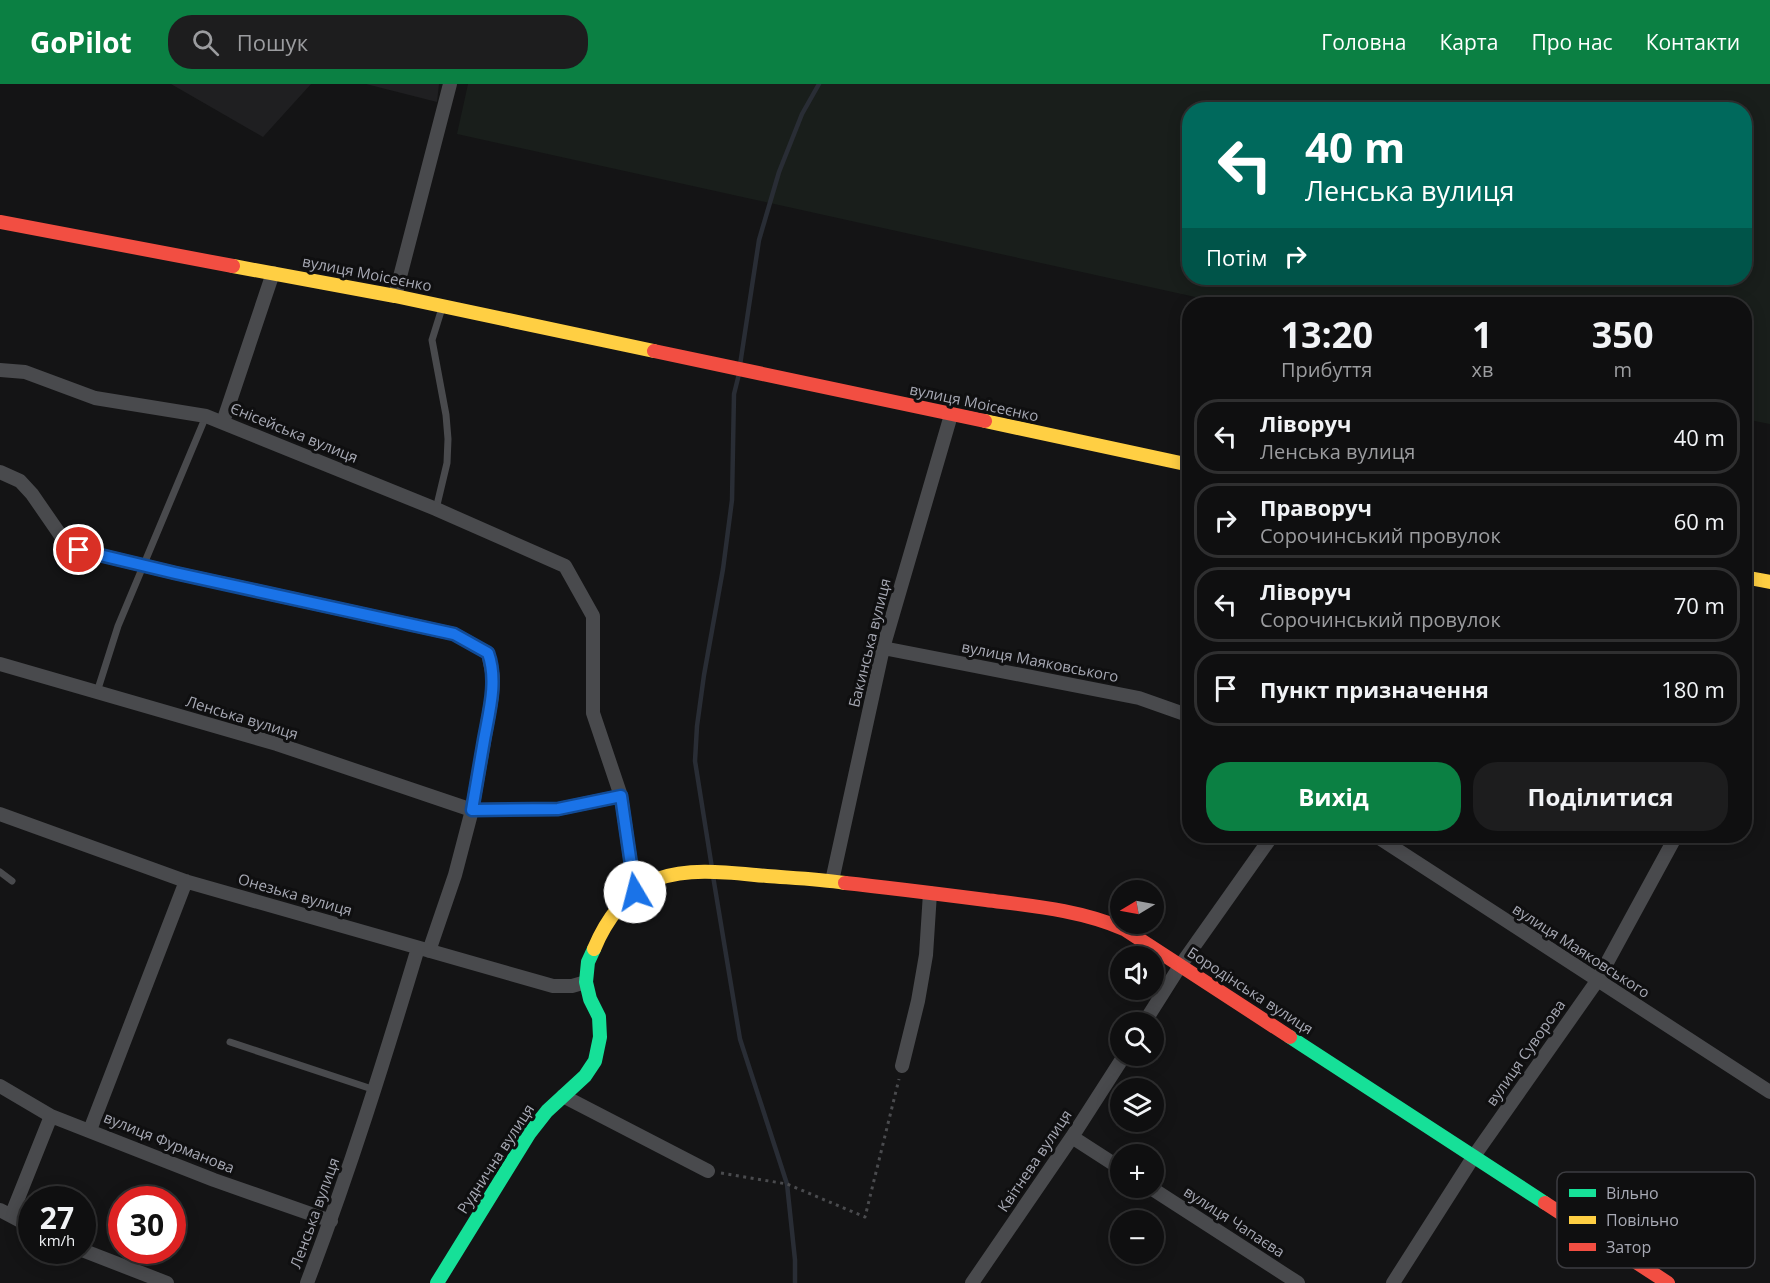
<!DOCTYPE html>
<html lang="uk">
<head>
<meta charset="utf-8">
<style>
  :root { --surface:#0f0f10; --page:#1d1d1e; --text:#f1f3f6; --muted:#9b9c9f; --line:#2f2f30; --accent:#0b8043 }
  body { margin:0; font-family:"Open Sans",sans-serif; background:var(--page); color:var(--text); height:100vh; display:flex; flex-direction:column; font-size:22px; white-space:nowrap }
  * { box-sizing:border-box; margin:0 }
  p { font-size:20px; color:var(--muted) }
  .icon { flex:none; width:33px; height:33px; fill:none; stroke:currentColor; stroke-width:2; stroke-linecap:round; stroke-linejoin:round }
  .map { position:relative; flex:1; overflow:hidden }
  .drawer { position:absolute; left:1182px; top:213px; width:570px; height:546px; display:flex; flex-direction:column; background:var(--surface); border-radius:24px; box-shadow:0 3px 15px #0003,0 0 0 2px var(--line) }
  .drawer>* { flex:none }
  .guide { position:absolute; left:1182px; top:18px; width:570px; height:183px; border-radius:24px; box-shadow:0 3px 15px #0003,0 0 0 2px var(--line); background:#00695c; color:#fff; overflow:hidden }
  .needle { width:39px; rotate:260deg }
  .buttons { position:absolute; left:1110px; top:796px; display:grid; gap:12px }
  .buttons a { display:grid; place-items:center; width:54px; height:54px; border-radius:50%; background:var(--surface); box-shadow:0 3px 15px #0003,0 0 0 2px var(--line); font-size:30px }
  .speed { position:absolute; left:18px; top:1102px; display:flex; gap:12px; font-size:30px; font-weight:700; text-align:center }
  .speed>* { display:grid; place-content:center; width:78px; height:78px; border-radius:50%; background:var(--surface); box-shadow:0 3px 15px #0003,0 0 0 2px var(--line); line-height:1 }
  .speed small { font-size:15px; font-weight:400 }
  .speed .limit { border:9px solid #d22; background:#fff; color:#111 }
  .pin { position:absolute; display:grid; place-items:center; width:51px; height:51px; color:#fff; margin:-26px; border:3px solid #fff; border-radius:50%; box-shadow:0 2px 6px #0007 }
  .me { position:absolute; width:66px; margin:-33px; rotate:352deg; stroke-linejoin:round; filter:drop-shadow(0 0 4px #0008) }
  .turn { display:flex; align-items:center; gap:21px; height:126px; padding:0 24px; font-size:27px }
  .turn .icon { width:78px; height:78px; stroke-width:2.5 }
  .turn b { display:block; font-size:42px; line-height:51px }
  .then { display:flex; align-items:center; height:57px; padding:0 24px; background:#0003; gap:12px; font-size:22px }
  .eta { display:flex; justify-content:space-evenly; align-items:center; height:102px; text-align:center }
  .eta b { font-size:36px; font-weight:700; line-height:42px }
  .cta { display:flex; gap:12px; margin-top:auto; padding:12px 24px }
  .cta a { flex:1; height:69px; border-radius:24px; background:var(--accent); color:#fff; font-size:24px; font-weight:700; line-height:69px; text-align:center }
  .cta a+a { background:var(--page); color:var(--text) }
  ul { padding:0; list-style:none }
  li { display:flex; align-items:center; gap:18px; height:75px; margin:0 12px 9px; padding:0 12px; border:3px solid var(--line); border-radius:24px }
  li div { flex:1 }
  li b { display:block; font-size:22px }
  li em { font-style:normal }
  header { display:flex; align-items:center; gap:36px; box-sizing:border-box; height:84px; padding:0 30px; background:var(--accent); color:#fff }
  header strong { font-size:28px }
  nav { display:flex; gap:33px; margin-inline-start:auto; font-size:21px }
  .search { width:420px; height:54px; background:var(--page); display:flex; align-items:center; gap:15px; box-sizing:border-box; padding:0 21px; border-radius:24px; color:var(--muted); font-size:22px }
  .map>svg:first-child { display:block }
  .built { fill:#1f1f21 }
  .green { fill:#191e1b; fill-rule:evenodd }
  .lines { fill:none; stroke-linecap:round; stroke-linejoin:round }
  .stream { stroke:#292d35; stroke-width:4.5 }
  .path { stroke:#4a4b4e; stroke-width:3; stroke-dasharray:3 4.5; stroke-linecap:butt }
  .lane { stroke:#494a4d; stroke-width:7 }
  .street { stroke:#494a4d; stroke-width:14 }
  .fast { stroke:#16e098; stroke-width:14 }
  .slow { stroke:#ffcf43; stroke-width:14 }
  .jam { stroke:#f24e42; stroke-width:14 }
  .route-casing { stroke:#114b97; stroke-width:15 }
  .route { stroke:#1a73e8; stroke-width:10 }
  .labels { text-anchor:middle; stroke-width:6; stroke-linejoin:round; paint-order:stroke }
  .street-label { font-size:15px; fill:#a7a9b4; stroke:#0f0f10 }
  .key { fill:#0f0f10; stroke:#3d3d41; stroke-width:1.5 }
  .key-label { font-size:16px; fill:#a7a9b4 }
</style>
</head>
<body>
<header>
<strong>GoPilot</strong>
<div class="search"><svg class="icon" aria-label="search" viewBox="0 0 24 24"><circle cx="10" cy="10" r="6"/><path d="M15 15l6 6"/></svg>Пошук</div>
<nav><a>Головна</a><a>Карта</a><a>Про нас</a><a>Контакти</a></nav>
</header>
<div class="map">
<svg width="1770" height="1199" viewBox="0 0 1770 1199">
  <rect width="100%" height="100%" fill="#141415"/>
  <path class="built" d="M171 0H311L263 53Z
    M366 0H439L437 18Z"/>
  <path class="green" d="M468 0H1770V340L1745 335 1744 220H1227L457 50ZM1190 26H1744V194H1190Z"/>
  <g class="lines">
    <path class="stream" d="M740 281 759 156 779 88 802 30 819 0
      M712 784 695 677 697 642 704 591 723 485 732 416 734 310 739 290
      M713 792 740 955 787 1100 795 1176V1199"/>
    <path class="path" d="M721 1089 787 1100 865 1133 899 995"/>
    <path class="lane" d="M436 425 447 379 448 355 446 331 432 256 442 224
      M97 608 118 542 206 332
      M0 788 12 797
      M230 958 375 1006"/>
    <path class="street" d="M395 212 450 0
      M0 286 25 288 95 314 206 332 436 425 565 482 593 532V629L621 712 635 808
      M223 338 273 189
      M0 388 20 397 32 410 61 452 79 466 175 489 454 550 488 569 493 593 492 612 472 726 455 791 429 867
      M883 564 1139 614 1190 632
      M0 580 277 660 472 726 558 725 621 712
      M0 730 188 798 553 902H572L586 898
      M1376 752 1770 1008
      M832 797 883 564 951 331
      M1144 939 1180 882 1272 752
      M902 982 918 917 926 871 930 809
      M0 1002 51 1032 214 1096 331 1137
      M563 1012 708 1087
      M90 1046 186 797
      M1072 1053 1120 1084
      M1151 1104 1298 1199
      M0 1126 32 1143
      M11 1132 51 1032
      M82 1166 167 1199
      M307 1199C349 1089 384 977 418 864
      M972 1199 1072 1053 1124 972
      M1393 1199 1474 1072 1597 897 1676 752"/>
    <path class="fast" d="M1290 953 1545 1119
      M437 1199 529 1050 547 1027 585 992 595 977 600 953 599 933 590 915 586 898 588 878 594 865"/>
    <path class="slow" d="M233 182 395 212 654 267
      M985 337 1190 381
      M1744 493 1770 498
      M594 865C605 838 628 804 657 795 692 783 731 789 767 792 793 794 819 795 845 799"/>
    <path class="jam" d="M0 138 233 182
      M654 267 985 337
      M845 799C892 804 939 810 986 816 1033 822 1080 826 1124 845L1290 953
      M1545 1119 1668 1199"/>
  </g>
  <g class="lines">
    <defs>
      <path id="route" d="M79 466 175 489 454 550 488 569C498 597 489 628 484 656 480 679 476 703 472 726L558 725 621 712 635 808"/>
    </defs>
    <use href="#route" class="route-casing"/>
    <use href="#route" class="route"/>
  </g>
  <g class="labels">
    <g class="street-label">
      <text transform="translate(367 190) rotate(11)" y="5">вулиця Моісеєнко</text>
      <text transform="translate(974 319) rotate(12)" y="5">вулиця Моісеєнко</text>
      <text transform="translate(294 349) rotate(22)" y="5">Єнісейська вулиця</text>
      <text transform="translate(870 559) rotate(-76)" y="5">Бакинська вулиця</text>
      <text transform="translate(1040 578) rotate(11)" y="5">вулиця Маяковського</text>
      <text transform="translate(242 634) rotate(17)" y="5">Ленська вулиця</text>
      <text transform="translate(295 811) rotate(16)" y="5">Онезька вулиця</text>
      <text transform="translate(1581 867) rotate(33)" y="5">вулиця Маяковського</text>
      <text transform="translate(1250 907) rotate(33)" y="5">Бородінська вулиця</text>
      <text transform="translate(1526 969) rotate(-55)" y="5">вулиця Суворова</text>
      <text transform="translate(169 1059) rotate(22)" y="5">вулиця Фурманова</text>
      <text transform="translate(496 1075) rotate(-57)" y="5">Руднична вулиця</text>
      <text transform="translate(1035 1077) rotate(-56)" y="5">Квітнева вулиця</text>
      <text transform="translate(315 1129) rotate(-70)" y="5">Ленська вулиця</text>
      <text transform="translate(1234 1138) rotate(33)" y="5">вулиця Чапаєва</text>
    </g>
  </g>
  <rect x="1557" y="1088" width="198" height="96" rx="9" class="key"/>
  <rect x="1569" y="1105" width="27" height="8" fill="#16e098"/>
  <rect x="1569" y="1132" width="27" height="8" fill="#ffcf43"/>
  <rect x="1569" y="1159" width="27" height="8" fill="#f24e42"/>
  <g class="key-label">
    <text x="1606" y="1115">Вільно</text>
    <text x="1606" y="1142">Повільно</text>
    <text x="1606" y="1169">Затор</text>
  </g>
</svg>
<div class="buttons">
<a><svg class="needle" viewBox="-14 -14 28 28"><path d="M0-13l5 13h-10z" fill="#e53935"/><path d="M0 13l5-13h-10z" fill="#9b9c9f"/></svg></a>
<a><svg class="icon" aria-label="sound" viewBox="0 0 24 24"><path d="M4 9h4l5-4v14l-5-4H4zM17 9q2 3 0 6"/></svg></a>
<a><svg class="icon" aria-label="search" viewBox="0 0 24 24"><circle cx="10" cy="10" r="6"/><path d="M15 15l6 6"/></svg></a>
<a><svg class="icon" aria-label="layers" viewBox="0 0 24 24"><path d="M12 4l9 5-9 5-9-5zM3 14l9 5 9-5"/></svg></a>
<a>+</a>
<a>−</a>
</div>
<div class="speed"><div>27<small>km/h</small></div><div class="limit">30</div></div>
<div class="pin" style="left:79px;top:466px;background:#d93025"><svg class="icon" aria-label="arrive" viewBox="0 0 24 24"><path d="M6 21V4h12l-3 4 3 4H6"/></svg></div>
<svg class="me" style="left:635px;top:808px" viewBox="-20 -20 40 40"><circle r="19" fill="#fff"/><path d="M0-13L10 11 0 6-10 11z" fill="#1a73e8"/></svg>
<div class="guide">
<div class="turn"><svg class="icon" aria-label="left" viewBox="0 0 24 24"><path d="M17 20v-9H6M10 6l-5 5 5 5"/></svg><div><b>40 m</b>Ленська вулиця</div></div>
<div class="then">Потім<svg class="icon" aria-label="right" viewBox="0 0 24 24"><path d="M7 20v-9h11M14 6l5 5-5 5"/></svg></div>
</div>
<section class="drawer">
<div class="eta">
<div><b>13:20</b><p>Прибуття</p></div>
<div><b>1</b><p>хв</p></div>
<div><b>350</b><p>m</p></div>
</div>
<ul>
<li><svg class="icon" aria-label="left" viewBox="0 0 24 24"><path d="M17 20v-9H6M10 6l-5 5 5 5"/></svg><div><b>Ліворуч</b><p>Ленська вулиця</p></div><em>40 m</em></li>
<li><svg class="icon" aria-label="right" viewBox="0 0 24 24"><path d="M7 20v-9h11M14 6l5 5-5 5"/></svg><div><b>Праворуч</b><p>Сорочинський провулок</p></div><em>60 m</em></li>
<li><svg class="icon" aria-label="left" viewBox="0 0 24 24"><path d="M17 20v-9H6M10 6l-5 5 5 5"/></svg><div><b>Ліворуч</b><p>Сорочинський провулок</p></div><em>70 m</em></li>
<li><svg class="icon" aria-label="arrive" viewBox="0 0 24 24"><path d="M6 21V4h12l-3 4 3 4H6"/></svg><div><b>Пункт призначення</b></div><em>180 m</em></li>
</ul>
<div class="cta"><a>Вихід</a><a>Поділитися</a></div>
</section>
</div>
</body>
</html>
